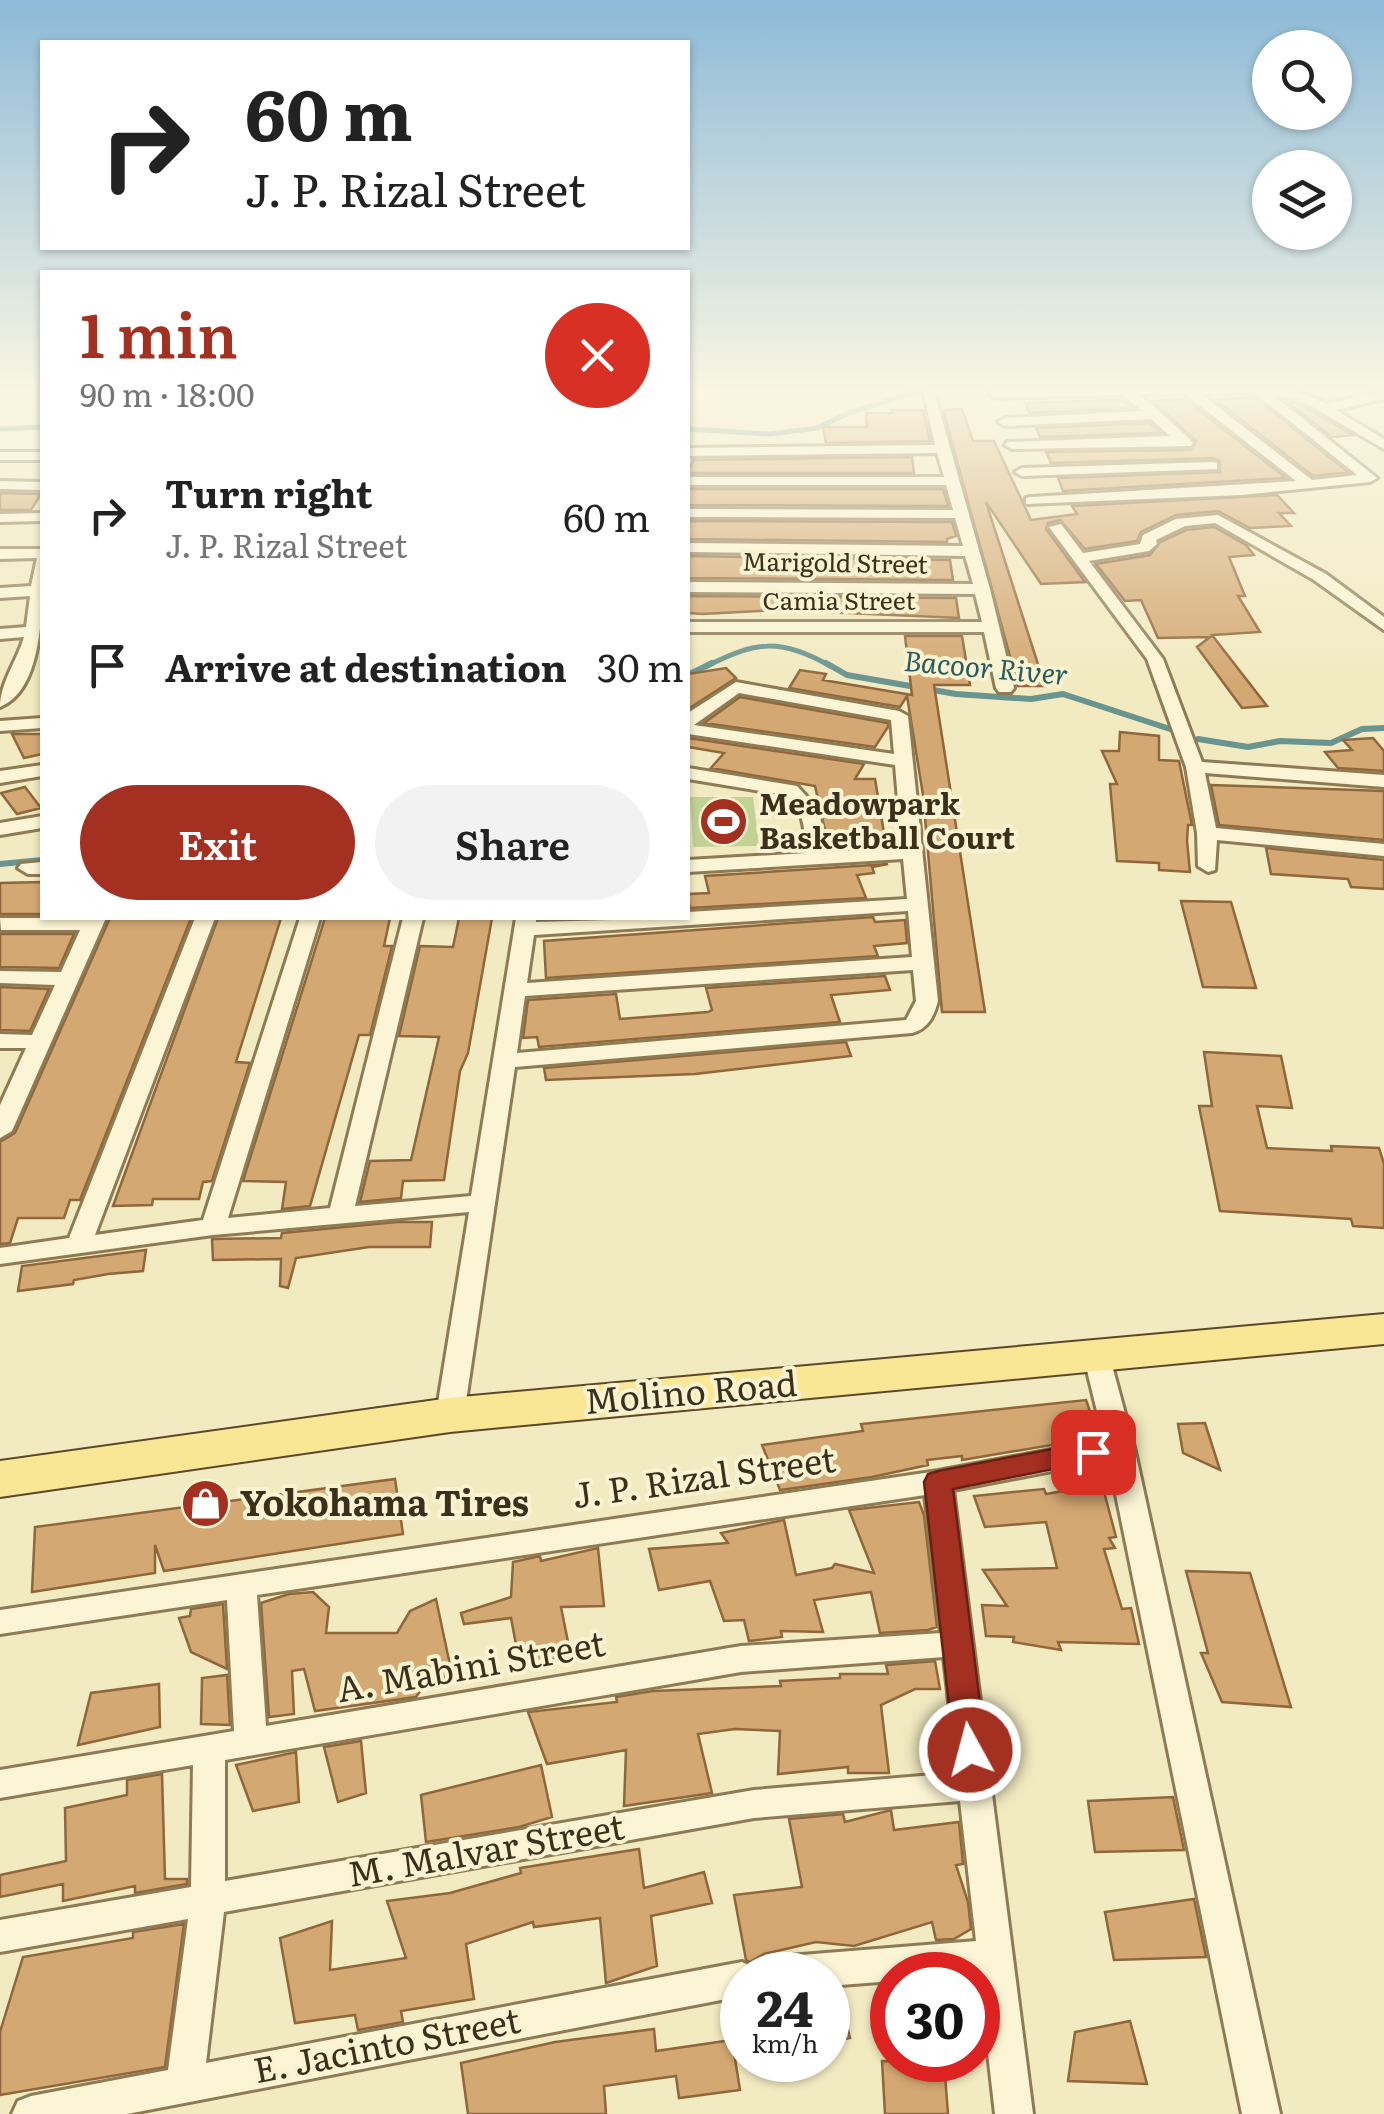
<!DOCTYPE html>
<html lang="en">
<head>
<meta charset="utf-8">
<style>
  :root { --surface:#fff; --page:#f2f2f2; --text:#222; --muted:#767676; --accent:#a33020 }
  body { margin:0; font-family:Literata,serif; background:var(--page); color:var(--text); height:100vh; display:flex; flex-direction:column; font-size:38px; white-space:nowrap }
  * { box-sizing:border-box; margin:0 }
  p { font-size:32px; color:var(--muted) }
  .icon { flex:none; width:55px; height:55px; fill:none; stroke:currentColor; stroke-width:2; stroke-linecap:round; stroke-linejoin:round }
  .map { position:relative; flex:1; overflow:hidden }
  .side { position:absolute; left:40px; top:270px; width:650px; height:650px; display:flex; flex-direction:column; background:var(--surface); border-radius:0px; box-shadow:0 2px 8px #0004 }
  .side>* { flex:none }
  .hud { position:absolute; left:40px; top:40px; width:650px; height:210px; border-radius:0px; box-shadow:0 2px 8px #0004; background:#fff; color:var(--text); overflow:hidden }
  .tools { position:absolute; left:1252px; top:30px; display:grid; gap:20px }
  .tools a { display:grid; place-items:center; width:100px; height:100px; border-radius:50%; background:var(--surface); box-shadow:0 2px 8px #0004; font-size:50px }
  .speed { position:absolute; left:720px; top:1952px; display:flex; gap:20px; font-size:50px; font-weight:700; text-align:center }
  .speed>* { display:grid; place-content:center; width:130px; height:130px; border-radius:50%; background:var(--surface); box-shadow:0 2px 8px #0004; line-height:1 }
  .speed small { font-size:25px; font-weight:400 }
  .speed .limit { border:15px solid #d22; background:#fff; color:#111 }
  .pin { position:absolute; display:grid; place-items:center; width:85px; height:85px; color:#fff; margin:-42px; border-radius:20px; box-shadow:0 5px 15px #0006 }
  .me { position:absolute; width:110px; margin:-55px; rotate:353deg; stroke-linejoin:round; filter:drop-shadow(0 0 8px #0008) }
  .turn { display:flex; align-items:center; gap:35px; height:210px; padding:0 40px; font-size:45px }
  .turn .icon { width:130px; height:130px; stroke-width:2.5 }
  .turn b { display:block; font-size:70px; line-height:85px }
  .round { display:grid; place-items:center; flex:none; width:105px; height:105px; border-radius:52px; background:var(--page) }
  .headline { display:flex; align-items:center; justify-content:space-between; height:170px; padding:0 40px }
  h1 { font-size:60px; font-weight:600; line-height:75px; color:var(--accent) }
  .action { display:flex; gap:20px; margin-top:auto; padding:20px 40px }
  .action a { flex:1; height:115px; border-radius:60px; background:var(--accent); color:#fff; font-size:40px; font-weight:600; line-height:115px; text-align:center }
  .action a+a { background:var(--page); color:var(--text) }
  ul { padding:0; list-style:none }
  li { display:flex; align-items:center; gap:30px; height:150px; padding:0 40px }
  li div { flex:1 }
  li b { display:block; font-size:38px }
  li em { font-style:normal }
  .map>svg:first-child { display:block }
  .green { fill:#c2d294 }
  .lines { fill:none; stroke-linecap:round; stroke-linejoin:round }
  .stream-far1 { stroke:#6a948f; stroke-width:5 }
  .stream { stroke:#6a948f; stroke-width:6 }
  .building { fill:#d4a873; stroke:#90673a; stroke-width:2.5 }
  .street-casing { stroke:#8e7b56; stroke-width:6 }
  .primary-casing { stroke:#5b482b; stroke-width:4 }
  .street { fill:#fcf5d5; fill-rule:evenodd }
  .primary { fill:#f9e795; fill-rule:evenodd }
  .route { fill:#a33020; stroke:#6a1f15; stroke-width:2.5 }
  .labels { text-anchor:middle; stroke-width:8; stroke-linejoin:round; paint-order:stroke }
  .far-street-label { font-size:25px; fill:#3c301c; stroke:#f9f3d1 }
  .far-water-label { font-size:28px; font-style:italic; fill:#2a5a5d; stroke:#f9f3d1 }
  .poi-label { font-size:30px; font-weight:bold; fill:#3c301c; stroke:#f9f3d1; text-anchor:start }
  .near-street-label { font-size:35px; fill:#3c301c; stroke:#f9f3d1 }
  .near-poi-label { font-size:35px; font-weight:bold; fill:#3c301c; stroke:#f9f3d1; text-anchor:start }
</style>
</head>
<body>
<div class="map">
<svg width="1384" height="2114" viewBox="0 0 1384 2114">
  <rect width="100%" height="100%" fill="#f2eac1"/>
  <path class="green" d="M690 797H753L759 846 693 847Z"/>
  <g class="lines">
    <path class="stream-far1" d="M0 429 42 427
      M688 429 770 434 817 428 851 412 933 387
      M707 666C756 641 781 638 830 666"/>
    <path class="stream" d="M826 663 847 675 956 694 1031 699 1063 694 1170 729
      M688 675 712 663
      M1198 739 1248 747 1280 741 1331 743 1362 729 1384 728
      M0 864 42 860"/>
  </g>
  <path class="building" d="M1254 397 1348 472 1313 476 1216 400Z
    M1185 399 1286 478 1063 491 1058 478 1220 472V461L1213 458 1051 463 1046 452 1191 450 1196 441 1153 401Z
    M1109 400 1124 401 1132 408 1029 413 1025 403Z
    M1286 401 1298 403 1353 435 1332 437Z
    M962 409 973 441H994L1031 520 1077 514 1072 506 1277 495 1294 513H1279L1291 526 1250 528 1218 511 1176 515 1141 532 1137 541 1085 549 1060 520 1048 523 1046 529 1085 582 1041 584 986 502 1045 686H1018L943 410Z
    M892 410H923L930 441 826 443 823 427H867L866 413H893Z
    M1150 423 1161 433 1040 437 1036 428Z
    M912 457 914 473H688L693 460Z
    M688 489H943L948 506 688 505Z
    M0 493 41 494 31 510H0Z
    M688 521 952 522 956 536 947 539V542L688 539Z
    M1214 527 1246 545 1254 555 1229 557 1245 596H1238L1260 632 1212 635 1267 706 1242 708 1197 647 1210 637 1158 638 1141 600 1125 601 1096 564 1150 555 1160 542 1186 530Z
    M688 556 950 560 953 580 688 578Z
    M688 596 956 598 959 618 778 610 703 614 688 613Z
    M905 636H962L970 685H934L985 1012H942L923 795 907 696 900 707 789 688 800 670 826 674 823 680 912 695Z
    M726 668 736 678 688 709V674Z
    M740 697 888 723V727L875 747 704 723Z
    M1120 732 1159 736V760L1179 761 1192 825H1188L1187 841 1190 872 1159 870V863L1117 861 1110 784H1117L1102 751H1119Z
    M12 734H42V754L24 758Z
    M688 738 864 764 855 779H875L886 845 829 848 815 786 711 768 724 753 688 747Z
    M1373 738 1384 751V771L1338 768 1325 752 1352 750 1343 740Z
    M1211 785 1384 791V840L1219 825Z
    M25 787 41 808 17 814 1 793Z
    M1266 848 1384 860V889L1351 887 1348 879 1271 874Z
    M888 864 872 867 874 873 857 875 866 898 690 908 688 899V894L709 893 705 876Z
    M42 882V914H0V883Z
    M1181 901 1231 902 1256 988 1203 987Z
    M873 917 875 922 905 920 907 943 874 946 878 956 546 978 544 941Z
    M110 918H191L80 1200H70L64 1218H18L10 1243 0 1244V1142L15 1133Z
    M218 918H281L236 1062 250 1063 212 1181 203 1182 199 1199H153L152 1205 113 1206Z
    M325 918H390L384 946H392L370 1035H359L310 1206 282 1209 286 1182 243 1181Z
    M459 918H492L468 1053 460 1071 444 1180 403 1181 401 1198 360 1202 370 1161 411 1160 439 1037 399 1036 420 946 453 947Z
    M0 933 1 934H74L59 968 0 967Z
    M885 976 890 990 831 995 840 1022 539 1047 537 1037 523 1038 528 1000 616 994 620 1019 708 1012 712 1010 706 988Z
    M0 987 49 989 30 1031 0 1030Z
    M846 1042 851 1056 695 1074 546 1080 544 1068Z
    M1204 1052 1281 1056 1292 1108 1257 1106 1267 1148 1332 1151 1331 1146 1379 1148 1384 1164V1228L1353 1226 1351 1219 1220 1211 1199 1106H1212Z
    M397 1222H432L430 1247H369L296 1258 288 1288 280 1286 281 1259 213 1260 212 1239 281 1238 282 1233Z
    M146 1250 143 1271 108 1274 74 1280 73 1284 18 1291 22 1266Z
    M1086 1400 1099 1437 962 1460V1456L927 1460 928 1465 872 1477 788 1489 780 1490 762 1445 863 1431 861 1424Z
    M1205 1423 1220 1470 1183 1453 1178 1424Z
    M395 1479 403 1534 164 1571 155 1545V1573L32 1592 35 1527Z
    M1102 1484 1116 1537 1109 1538 1115 1548 1104 1549 1122 1609 1131 1608 1139 1644 1058 1642 1061 1650 1013 1642 1014 1637 986 1636 982 1605 1007 1606 983 1570 1057 1568 1046 1522 985 1527 974 1496 1044 1489 1046 1494Z
    M919 1502 924 1515 937 1627 928 1630 880 1633 871 1592 814 1600 823 1632 781 1631 782 1637 749 1641 744 1620 724 1621 710 1581 659 1590 649 1549 728 1543 721 1533 784 1520 796 1575 832 1568 835 1564 874 1573 849 1510Z
    M598 1548 604 1606 561 1607 571 1657 520 1666 511 1618 464 1624 461 1613 511 1597 513 1562 540 1556 541 1561Z
    M1186 1571 1250 1573 1291 1707 1222 1702 1201 1653H1208Z
    M313 1592 329 1607 326 1633H397L410 1611 436 1599 453 1679 438 1677 425 1684 416 1697 315 1711 304 1669 292 1671 294 1714 269 1717 261 1603 289 1594Z
    M223 1604 227 1669 191 1652 179 1618 190 1616 191 1609Z
    M935 1661 940 1689H915L881 1705 889 1773H848V1767L778 1774 780 1731 735 1729 698 1734 712 1793 624 1806 626 1750 547 1764 528 1712 617 1702 616 1697 653 1691 781 1686 780 1681 840 1678V1674H888L886 1665Z
    M227 1675 230 1725 201 1724 202 1678Z
    M159 1684 160 1727 78 1745 91 1693Z
    M361 1741 366 1793 338 1802 324 1747Z
    M296 1752 299 1802 253 1811 236 1765Z
    M541 1765 552 1817 519 1827 426 1842 421 1795Z
    M162 1774 165 1879H187V1884L135 1893V1886L63 1901V1884L0 1897V1875L66 1861 65 1808 127 1795V1780Z
    M1173 1797 1184 1850 1095 1852 1088 1801Z
    M891 1810 894 1830 959 1822 963 1864 956 1865 968 1902 971 1929 954 1939 936 1940 932 1922 854 1946 816 1942 764 1954 750 1962 746 1960 734 1895 802 1887 789 1819 843 1814 845 1822Z
    M639 1849 644 1888 704 1872 712 1903 651 1916 657 1966 606 1983 600 1918 534 1927 533 1922 466 1944 474 1999 401 2011 403 2022 358 2030 355 2015 295 2023 280 1938 332 1921 330 1970 406 1958 387 1901 450 1893 521 1873 520 1868Z
    M1194 1899 1206 1957 1114 1960 1105 1912Z
    M184 1924 165 2067 0 2095V2032L23 1957 133 1938V1932Z
    M828 1989H838L850 2038 828 2042Z
    M1130 2021 1147 2084 1068 2081 1075 2032Z
    M654 2029 656 2051 732 2040 740 2090 679 2098 676 2076 604 2086 606 2114H468L461 2063 555 2042Z
    M882 2061 944 2062 948 2114H885Z"/>
  <g class="lines">
    <defs>
      <path id="street" d="M1129 387C1188 387 1276 374 1326 404L1384 391V399L1336 410 1384 439V449L1299 399 1273 395 1377 478 1370 482 1241 495 1026 504V498L1031 497 1296 481 1184 393 1139 394 1188 437 1193 443 1191 446 1012 449 1005 445 1007 442 1170 436 1151 419 1005 426 998 422 1005 418 1142 411 1123 395 996 398 989 394 996 390ZM1243 392 1255 393 1357 475 1312 480 1200 393Z
        M924 395 936 398 990 589 1014 688 1011 692H999L996 688 984 632H688V622H982L975 594 688 592V582L973 584 965 556 688 552V543L963 546 955 518 688 517V509L953 510 946 485H688V477H944L937 453 688 456V448L935 445Z
        M0 452H42V460H0Z
        M1212 462 1217 463V469L1022 476 1015 472 1022 468Z
        M0 481 42 482V490L0 489Z
        M42 513V521L0 522V514Z
        M1218 515 1326 574 1384 617V630L1314 580 1215 523 1185 526 1156 540 1157 544 1149 551 1089 561 1163 659 1202 762 1384 775V787L1205 773 1216 828 1384 844V856L1217 840 1215 870 1208 872 1198 866 1197 833 1186 767 1147 659 1049 527 1061 524 1083 553 1140 544 1143 535 1176 519Z
        M0 549H42C42 590 48 688 0 707 0 683 17 661 24 637L0 639V629L26 627 30 596 0 598V588L31 586 37 558 0 559Z
        M736 682 899 711 908 716 938 1001C934 1016 928 1029 912 1033L515 1067 464 1415 460 1422 450 1425 440 1422 436 1415 469 1212 213 1235 0 1264V1248L69 1238 195 918H215L95 1235 203 1220 300 918H320L228 1218 330 1208 403 918H423L355 1206 471 1196 516 918H536V922L688 918V912L907 899 903 859 688 872V860L807 853C804 830 805 808 785 795L688 779V768L797 786 819 810 826 852 902 848 895 765 688 734V713ZM739 693 891 720 894 754 694 725ZM908 911 912 957 527 983 534 935ZM913 970 916 1001 906 1020 517 1053 525 996Z
        M42 718V728L0 731V721Z
        M42 765V776L0 783V771Z
        M42 816V828L0 835V823Z
        M42 862V874H28L18 868 21 864Z
        M0 918H106L12 1131 0 1138V1105L26 1048H0V1034L32 1035 55 985 0 983V971L61 972 80 930H1Z
        M1097 1349 1106 1351 1110 1358 1134 1447 1280 2114H1242L1109 1460 953 1490 1033 2114H995L979 1974 892 1975V1981L828 1986V1975H742V1996L127 2114H12L18 2101 31 2096 168 2070 188 1919 0 1952V1920L191 1887 193 1765 0 1798V1770L234 1731 227 1600 0 1634V1610L938 1471 1104 1440 1084 1358 1088 1351ZM925 1495 941 1633 741 1646 266 1726 257 1595ZM944 1657 957 1773 754 1790 225 1881V1760L741 1672ZM960 1801 976 1941 764 1958 750 1966 742 1962 206 2063 224 1912 754 1818Z"/>
      <path id="primary" d="M1384 1314V1344L450 1432 0 1497V1461L450 1398Z"/>
    </defs>
    <use href="#street" class="street-casing"/>
    <use href="#primary" class="primary-casing"/>
    <use href="#street" class="street"/>
    <use href="#primary" class="primary"/>
  </g>
  <linearGradient id="sky" x2="0" y2="1"><stop stop-color="#8dbad8"/><stop offset="0.57" stop-color="#f9f6e3"/><stop offset="1" stop-color="#f9f6e3" stop-opacity="0"/></linearGradient>
  <rect width="1384" height="683" fill="url(#sky)"/>
  <path class="route" d="M1093 1441 1103 1444 1107 1452 1103 1459 953 1489 986 1750 982 1760 970 1764 958 1760 954 1750 924 1482 928 1474 938 1471Z"/>
  <defs>
    <symbol id="stadium-disc" viewBox="-11 -11 22 22"><circle r="9.5" fill="#a33020" stroke="#f9f3d1"/><path d="M0-5a6.5 5 0 1 0 0 10a6.5 5 0 1 0 0-10ZM-3.5-1.8h7v3.6h-7Z" fill="#fff"/></symbol>
    <symbol id="shop-disc" viewBox="-11 -11 22 22"><circle r="9.5" fill="#a33020" stroke="#f9f3d1"/><path d="M-5-2.5h2.3a2.7 3.5 0 0 1 5.4 0H5L5.5 6h-11ZM-1.5-2.5h3a1.5 2.3 0 0 0-3 0Z" fill="#fff"/></symbol>
  </defs>
  <g fill-rule="evenodd">
    <use href="#stadium-disc" x="696" y="794" width="55" height="55"/>
    <use href="#shop-disc" x="178" y="1476" width="55" height="55"/>
  </g>
  <g class="labels">
    <g class="far-street-label">
      <text transform="translate(835 563) rotate(1)" y="9">Marigold Street</text>
      <text x="839" y="610">Camia Street</text>
    </g>
    <g class="far-water-label">
      <text transform="translate(986 668) rotate(5)" y="10">Bacoor River</text>
    </g>
    <g class="poi-label">
      <text x="759" y="815">Meadowpark<tspan x="759" dy="34">Basketball Court</tspan></text>
    </g>
    <g class="near-street-label">
      <text transform="translate(691 1393) rotate(-5)" y="12">Molino Road</text>
      <text transform="translate(704 1478) rotate(-8)" y="12">J. P. Rizal Street</text>
      <text transform="translate(471 1667) rotate(-10)" y="12">A. Mabini Street</text>
      <text transform="translate(486 1851) rotate(-10)" y="12">M. Malvar Street</text>
      <text transform="translate(387 2046) rotate(-11)" y="12">E. Jacinto Street</text>
    </g>
    <g class="near-poi-label">
      <text x="240" y="1516">Yokohama Tires</text>
    </g>
  </g>
</svg>
<div class="tools">
<a><svg class="icon" aria-label="search" viewBox="0 0 24 24"><circle cx="10" cy="10" r="6"/><path d="M15 15l6 6"/></svg></a>
<a><svg class="icon" aria-label="layers" viewBox="0 0 24 24"><path d="M12 4l9 5-9 5-9-5zM3 14l9 5 9-5"/></svg></a>
</div>
<div class="speed"><div>24<small>km/h</small></div><div class="limit">30</div></div>
<div class="pin" style="left:1093px;top:1452px;background:#d93025"><svg class="icon" aria-label="arrive" viewBox="0 0 24 24"><path d="M6 21V4h12l-3 4 3 4H6"/></svg></div>
<svg class="me" style="left:970px;top:1750px" viewBox="-20 -20 40 40"><circle r="17" fill="#a33020" stroke="#fff" stroke-width="3"/><path d="M0-11L8 9 0 5-8 9z" fill="#fff"/></svg>
<div class="hud">
<div class="turn"><svg class="icon" aria-label="right" viewBox="0 0 24 24"><path d="M7 20v-9h11M14 6l5 5-5 5"/></svg><div><b>60 m</b>J. P. Rizal Street</div></div>
</div>
<section class="side">
<div class="headline"><div><h1>1 min</h1><p>90 m · 18:00</p></div><a class="round" style="background:#d93025;color:#fff"><svg class="icon" aria-label="close" viewBox="0 0 24 24"><path d="M6 6l12 12M18 6L6 18"/></svg></a></div>
<ul>
<li><svg class="icon" aria-label="right" viewBox="0 0 24 24"><path d="M7 20v-9h11M14 6l5 5-5 5"/></svg><div><b>Turn right</b><p>J. P. Rizal Street</p></div><em>60 m</em></li>
<li><svg class="icon" aria-label="arrive" viewBox="0 0 24 24"><path d="M6 21V4h12l-3 4 3 4H6"/></svg><div><b>Arrive at destination</b></div><em>30 m</em></li>
</ul>
<div class="action"><a>Exit</a><a>Share</a></div>
</section>
</div>
</body>
</html>
